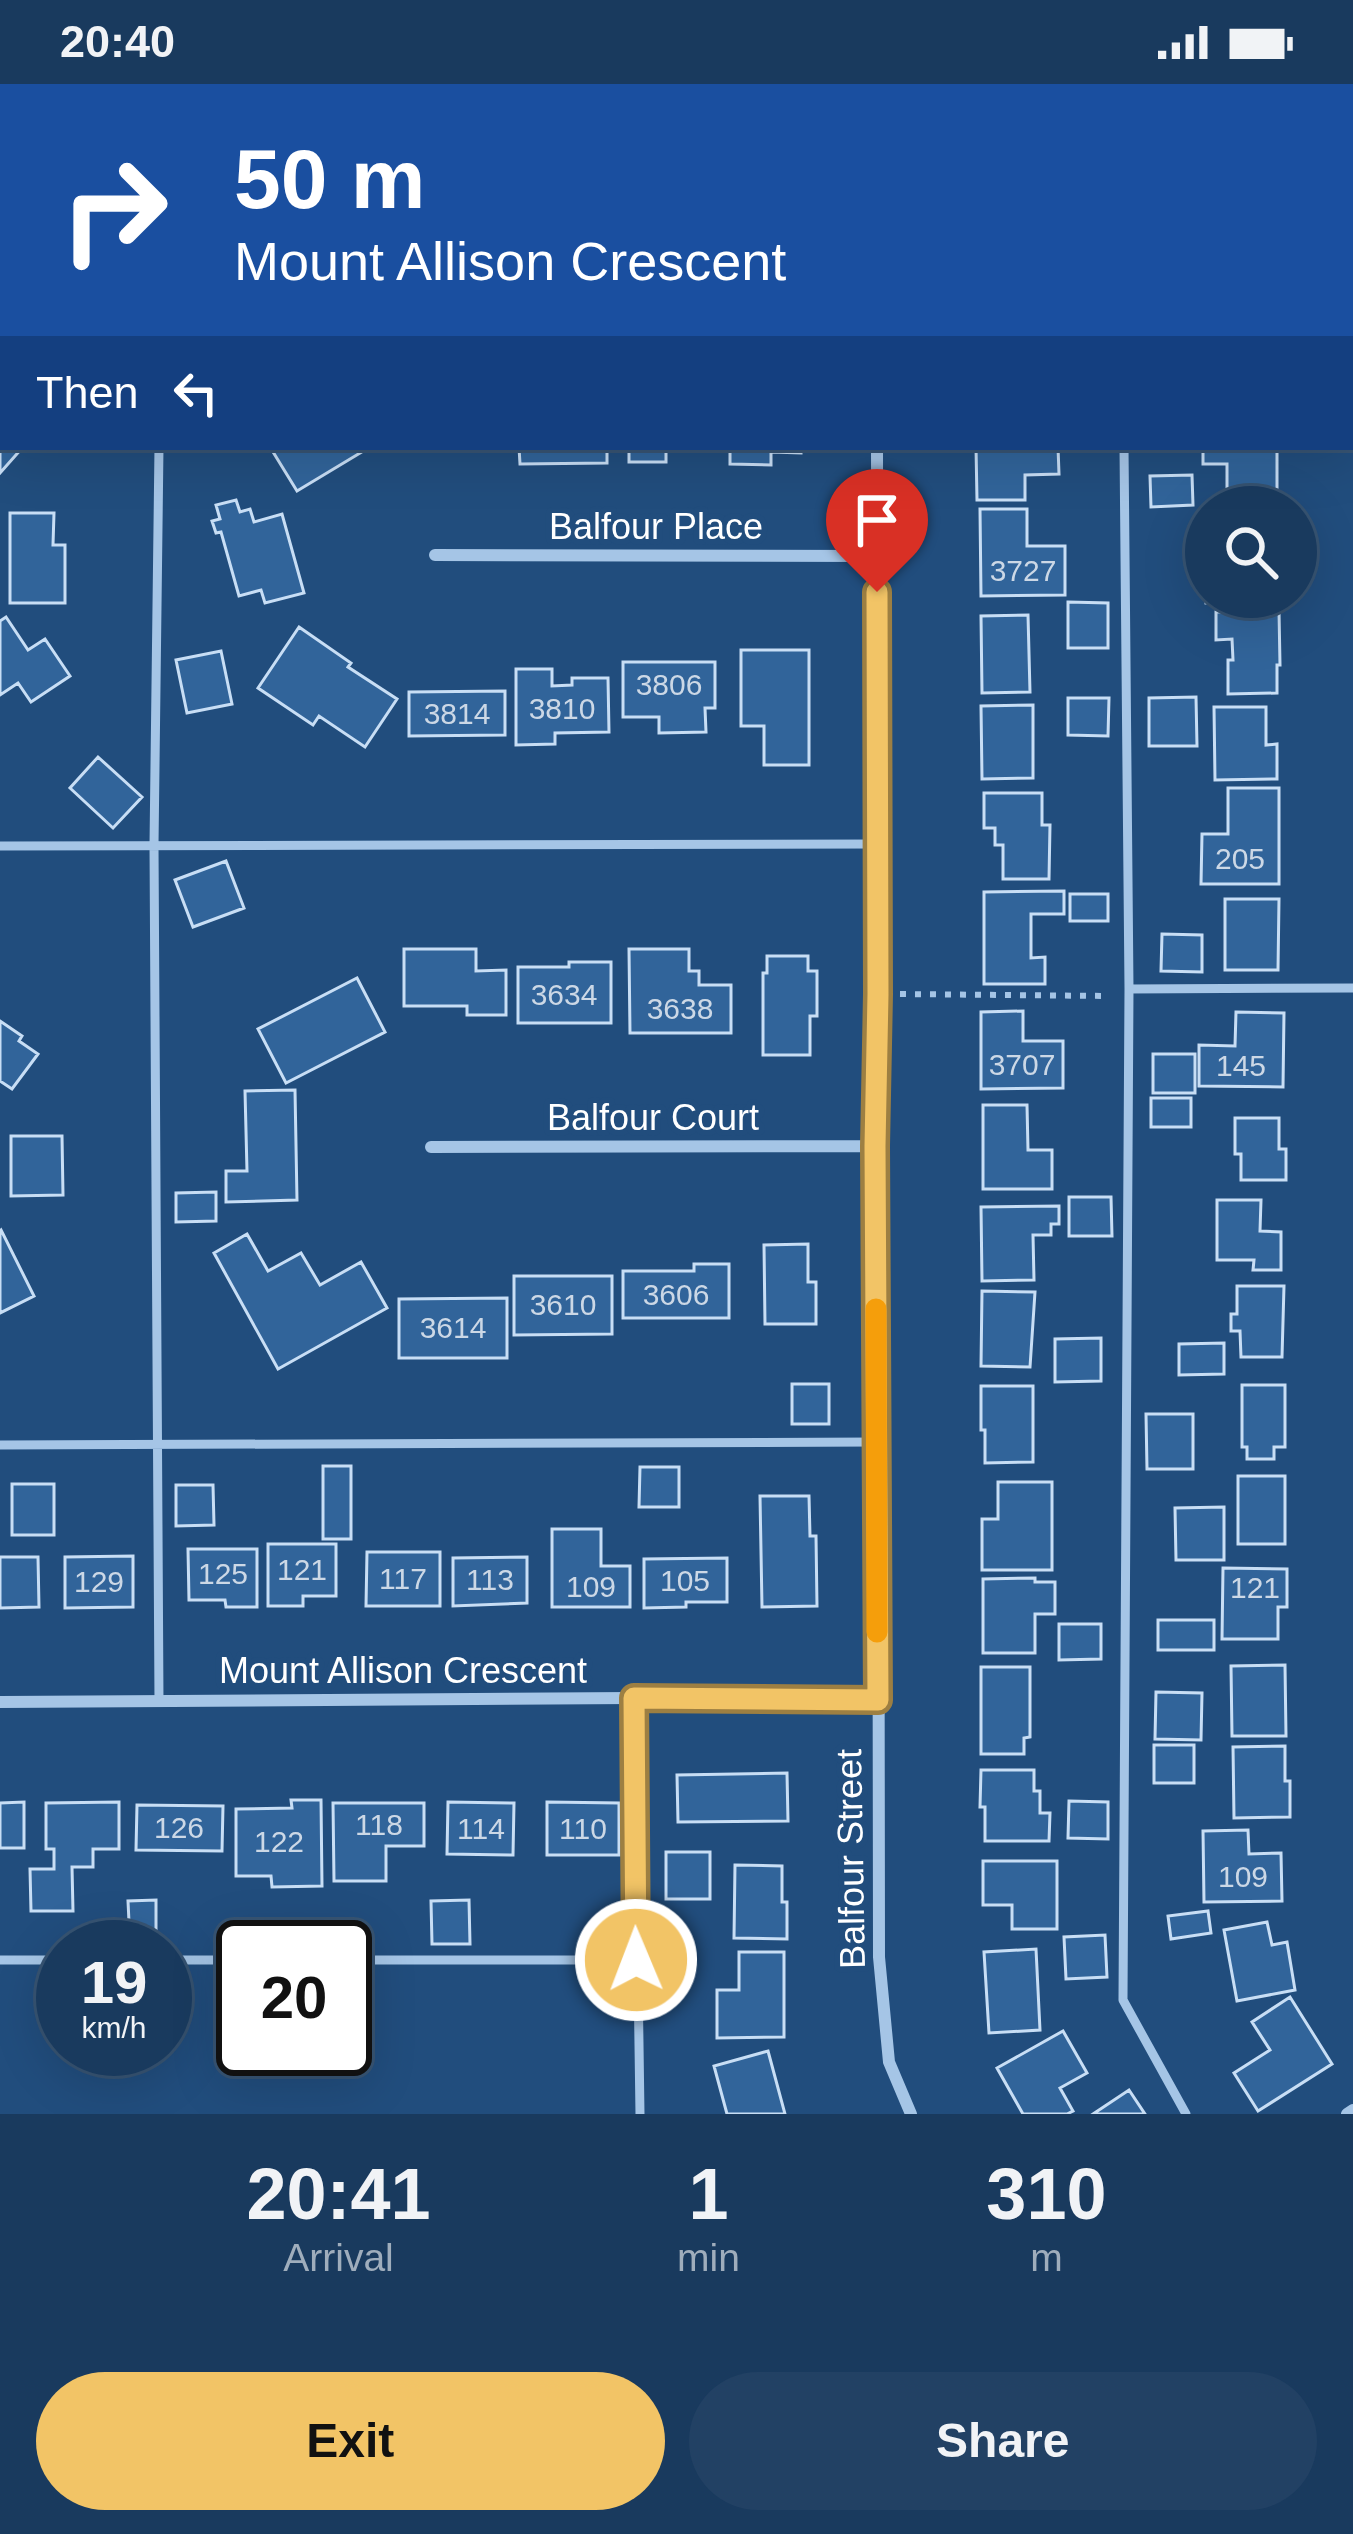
<!DOCTYPE html>
<html lang="en">
<head>
<meta charset="utf-8">
<style>
  :root { --surface:#193a5e; --page:#224164; --text:#f1f3f6; --muted:#9fadbc; --line:#375473; --accent:#f2c466 }
  body { margin:0; font-family:Helvetica,sans-serif; background:var(--page); color:var(--text); height:100vh; display:flex; flex-direction:column; font-size:45px; white-space:nowrap }
  * { box-sizing:border-box; margin:0 }
  p { font-size:39px; color:var(--muted) }
  .icon { flex:none; width:66px; height:66px; fill:none; stroke:currentColor; stroke-width:2; stroke-linecap:round; stroke-linejoin:round }
  .map { position:relative; height:2030px; overflow:hidden }
  .sheet { display:flex; flex-direction:column; background:var(--surface); flex:1 }
  .sheet>* { flex:none }
  .top-card { position:absolute; left:0px; top:0px; width:1353px; height:366px; box-shadow:0 12px 48px #0002,0 0 0 3px var(--line); background:#1a4fa0; color:#fff; overflow:hidden }
  .buttons { position:absolute; left:1185px; top:402px; display:grid; gap:24px }
  .buttons a { display:grid; place-items:center; width:132px; height:132px; border-radius:50%; background:var(--surface); box-shadow:0 12px 48px #0002,0 0 0 3px var(--line); font-size:60px }
  .speed { position:absolute; left:36px; top:1836px; display:flex; gap:24px; font-size:60px; font-weight:700; text-align:center }
  .speed>* { display:grid; place-content:center; width:156px; height:156px; border-radius:50%; background:var(--surface); box-shadow:0 12px 48px #0002,0 0 0 3px var(--line); line-height:1 }
  .speed small { font-size:30px; font-weight:400 }
  .speed .limit { border:6px solid #111; border-radius:18px; background:#fff; color:#111 }
  .pin { position:absolute; display:grid; place-items:center; width:102px; height:102px; color:#fff; margin:-123px -51px; border-radius:50% 50% 50% 0; rotate:-45deg; box-shadow:0 0 12px #0007 }
  .pin .icon { rotate:45deg }
  .me { position:absolute; width:132px; margin:-66px; rotate:359deg; stroke-linejoin:round; filter:drop-shadow(0 0 9px #0008) }
  .turn { display:flex; align-items:center; gap:42px; height:252px; padding:0 36px; font-size:54px }
  .turn .icon { width:156px; height:156px; stroke-width:2.5 }
  .turn b { display:block; font-size:84px; line-height:102px }
  .then { display:flex; align-items:center; height:114px; padding:0 36px; background:#0003; gap:24px; font-size:45px }
  .eta { display:flex; justify-content:space-evenly; align-items:center; height:204px; text-align:center }
  .eta b { font-size:72px; font-weight:700; line-height:84px }
  .action { display:flex; gap:24px; margin-top:auto; padding:24px 36px }
  .action a { flex:1; height:138px; border-radius:72px; background:var(--accent); color:#111; font-size:48px; font-weight:700; line-height:138px; text-align:center }
  .action a+a { background:var(--page); color:var(--text) }
  .status { display:flex; justify-content:space-between; align-items:center; height:84px; padding:0 60px; background:var(--surface); direction:ltr }
  .status svg { height:33px; fill:currentColor }
  .map>svg:first-child { display:block }
  .building { fill:#31649a; stroke:#c8def5; stroke-width:3 }
  .lines { fill:none; stroke-linecap:round; stroke-linejoin:round }
  .path { stroke:#a5c5e6; stroke-width:6; stroke-dasharray:6 9; stroke-linecap:butt }
  .service { stroke:#a5c5e6; stroke-width:9 }
  .minor { stroke:#a5c5e6; stroke-width:12 }
  .route-casing { stroke:#9d7f42; stroke-width:30 }
  .route { stroke:#f2c466; stroke-width:21 }
  .slow { stroke:#f59e0b; stroke-width:21 }
  .labels { text-anchor:middle; stroke-width:12; stroke-linejoin:round; paint-order:stroke }
  .number-label { font-size:30px; fill:#ccd8e6 }
  .street-label { font-size:36px; fill:#fff; stroke:#214d7d }
</style>
</head>
<body>
<div class="status"><b>20:40</b><svg viewBox="0 0 49 12"><path d="M0 12V9h3v3zM5 12V6h3v6zM10 12V3h3v9zM15 12V0h3v12zM26 1h20v11H26zM47 4h2v5h-2z"/></svg></div>
<div class="map">
<svg width="1353" height="2030" viewBox="0 0 1353 2030">
  <rect width="100%" height="100%" fill="#214d7d"/>
  <path class="building" d="M966 0H1049V3H966Z
    M1215 0H1294V3H1215Z
    M3 10V63H0V11Z
    M0 313 3 316V363H23L0 389Z
    M270 363H370L297 407Z
    M519 363H607V379L520 380Z
    M629 363H666V378H629Z
    M730 363H801V369L771 368V381L730 380Z
    M976 363H1058L1059 390 1025 391V416H977Z
    M1203 363H1277V419H1227V380H1203Z
    M1192 391 1193 421 1151 423 1150 392Z
    M236 416 240 428 250 425 254 438 282 430 304 509 265 519 261 506 239 512 221 448 216 449 212 437 220 435 216 421Z
    M980 425H1027V462H1065V511L981 512Z
    M10 429H54L53 461H65V519H10Z
    M1205 489 1206 513H1278L1279 518 1206 519Z
    M1068 518 1108 519V564H1068Z
    M1279 527 1280 581H1277V609L1228 610V576H1233L1232 555 1216 556V528Z
    M1028 531 1030 608 982 609 981 532Z
    M6 533 28 566 45 555 70 592 31 618 18 599 0 611V537Z
    M299 543 351 579 348 583 397 615 365 663 319 632 313 641 258 604Z
    M741 566H809V681H764V642H741Z
    M221 567 232 620 187 629 176 576Z
    M623 578H715V624H705L706 648 659 649V633H623Z
    M516 585H552V602L572 601V594H608L609 648 555 649V660L516 661Z
    M505 607V651L409 652V608Z
    M1196 613 1197 662H1149V614Z
    M1068 614H1109L1108 652 1068 651Z
    M1033 621V694L982 695 981 622Z
    M1214 623H1266V661L1277 660V695L1215 696Z
    M98 673 142 713 113 744 70 704Z
    M1228 704H1279V800H1201L1202 750H1228Z
    M984 709H1042V741H1050L1049 795H1003V761H995V744H984Z
    M226 777 244 824 193 843 175 796Z
    M1064 807V830H1031V874L1045 873V900H984V808Z
    M1070 810H1108V837H1070Z
    M1225 815H1279L1278 886H1225Z
    M1162 850 1202 851V888L1161 887Z
    M404 865H476V887L506 886V931H467V922H404Z
    M629 865H689V887H699V901H731V949H630Z
    M767 872H808V887H817V932H810V971H763V889H767Z
    M569 878H611V939H518V883H569Z
    M357 894 385 948 286 999 258 945Z
    M1023 927V957H1063V1004L981 1005V928Z
    M1236 928 1284 929 1283 1003 1199 1002V961L1235 962Z
    M0 937 22 952 19 957 38 970 12 1005 0 997Z
    M1153 970H1195V1009H1153Z
    M295 1006 297 1116 226 1118V1087H247L245 1007Z
    M1151 1014H1191V1043H1151Z
    M983 1021H1027L1028 1066H1052V1105H983Z
    M1235 1034H1279V1065H1286V1096H1241V1070H1235Z
    M11 1052H62L63 1111 11 1112Z
    M216 1108V1137L176 1138V1109Z
    M1069 1113H1111L1112 1152H1069Z
    M1217 1116H1261L1260 1147 1281 1148V1186H1253L1254 1176H1217Z
    M1059 1122V1140H1051V1151H1033L1034 1196 982 1197 981 1123Z
    M1 1146 34 1212 0 1229V1147Z
    M247 1150 268 1187 301 1169 320 1201 361 1178 387 1224 278 1285 214 1169Z
    M808 1160V1198H816V1240H765L764 1161Z
    M694 1180H729V1234H623V1187H694Z
    M514 1192H612V1250L514 1251Z
    M1237 1202H1284L1282 1273H1241L1240 1247H1231V1230H1237Z
    M982 1207 1035 1208 1030 1283 981 1282Z
    M507 1214V1274H399V1215Z
    M1101 1254V1297L1055 1298V1255Z
    M1224 1259V1290L1179 1291V1260Z
    M792 1300H829V1340H792Z
    M1242 1301H1285V1363H1274V1375H1247V1363H1242Z
    M981 1302H1033V1378L985 1379V1346H981Z
    M1146 1330H1193V1385H1147Z
    M323 1382H351V1455H323Z
    M640 1383H679V1423H639Z
    M1238 1392H1285V1460H1238Z
    M998 1398H1052V1486H982V1435H998Z
    M12 1400H54V1451H12Z
    M176 1401H213L214 1441 176 1442Z
    M760 1412H809L810 1452H816L817 1522 762 1523Z
    M1224 1423V1476H1176L1175 1424Z
    M552 1445H601V1482H630V1523H552Z
    M268 1460H336V1512H303V1522H268Z
    M188 1465H257V1523H226L225 1516H189Z
    M367 1468H440V1522H366Z
    M133 1472V1523L65 1524V1473Z
    M0 1473H38L39 1523 0 1524Z
    M527 1473V1519L453 1522V1474Z
    M727 1474V1518H686V1523L644 1524V1475Z
    M1223 1484 1287 1485V1523H1278V1555H1222Z
    M1035 1494V1498H1055V1530H1035V1569H983V1495Z
    M1158 1536H1214V1566H1158Z
    M1059 1540H1101V1575L1059 1576Z
    M1285 1581 1286 1652H1232L1231 1582Z
    M981 1583H1030V1653L1024 1654V1670H981Z
    M1156 1608 1202 1609 1201 1656 1155 1655Z
    M1154 1661H1194V1699H1154Z
    M1285 1662V1697H1290V1733L1234 1734 1233 1663Z
    M981 1686H1034V1707H1040V1729H1050L1049 1757H985V1723H980Z
    M787 1689 788 1737 678 1738 677 1691Z
    M291 1716H321L322 1802 272 1803 271 1792H236V1725L292 1724Z
    M1069 1717 1108 1718V1755L1068 1754Z
    M24 1718V1764H0V1719Z
    M119 1718V1765H93V1783H72L73 1827H31L30 1785H54V1765H46V1719Z
    M448 1718 514 1719 513 1771 447 1770Z
    M547 1718 619 1719V1771H547Z
    M333 1719H424V1762H386V1797H334Z
    M137 1721 223 1722 222 1767 136 1766Z
    M1248 1746 1249 1770 1281 1769 1282 1817 1204 1818 1203 1747Z
    M666 1768H710V1815H666Z
    M983 1777H1057V1845H1012V1821H983Z
    M735 1781 782 1782V1818H787V1855L734 1854Z
    M156 1816V1859H130L128 1817Z
    M469 1816 470 1860H432L431 1817Z
    M1208 1827 1211 1849 1171 1855 1168 1832Z
    M1267 1838 1272 1861 1287 1858 1295 1906 1237 1917 1224 1846Z
    M1105 1851 1107 1893 1066 1895 1064 1853Z
    M1036 1865 1040 1946 989 1949 984 1868Z
    M739 1868H784V1953L717 1954V1906H739Z
    M1290 1913 1332 1980 1258 2027 1234 1989 1270 1966 1252 1938Z
    M1063 1947 1087 1989 1060 2004 1073 2027 1067 2030H1023L997 1984Z
    M768 1967 785 2030H727L714 1982Z
    M1129 2006 1145 2030H1093Z"/>
  <g class="lines">
    <path class="path" d="M900 910 1109 912"/>
    <path class="service" d="M157 0V3
      M1121 0V3
      M0 188H3
      M159 363 154 761 159 1618
      M1124 363 1129 905 1123 1916 1186 2030
      M0 762 878 760
      M1129 905 1353 904
      M0 1361 876 1358
      M634 1614 640 2030
      M0 1876H63
      M165 1876H243
      M345 1876H636"/>
    <path class="minor" d="M879 3V0
      M877 363C878 866 876 1369 879 1873L889 1978 911 2030
      M435 471 877 472
      M431 1063 875 1062
      M0 1618 634 1614 878 1616
      M1347 2030 1353 2026"/>
  </g>
  <g class="lines">
    <defs>
      <path id="route" d="M636 1876 634 1614 878 1616 875 1062 878 910 877 508"/>
    </defs>
    <use href="#route" class="route-casing"/>
    <use href="#route" class="route"/>
    <path class="slow" d="M876 1225 877 1548"/>
  </g>
  <g class="labels">
    <g class="number-label">
      <text x="1023" y="497">3727</text>
      <text x="669" y="611">3806</text>
      <text x="562" y="635">3810</text>
      <text x="457" y="640">3814</text>
      <text x="1240" y="785">205</text>
      <text x="564" y="921">3634</text>
      <text x="680" y="935">3638</text>
      <text x="1022" y="991">3707</text>
      <text x="1241" y="992">145</text>
      <text x="676" y="1221">3606</text>
      <text x="563" y="1231">3610</text>
      <text x="453" y="1254">3614</text>
      <text x="302" y="1496">121</text>
      <text x="223" y="1500">125</text>
      <text x="403" y="1505">117</text>
      <text x="490" y="1506">113</text>
      <text x="685" y="1507">105</text>
      <text x="99" y="1508">129</text>
      <text x="591" y="1513">109</text>
      <text x="1255" y="1514">121</text>
      <text x="379" y="1751">118</text>
      <text x="179" y="1754">126</text>
      <text x="481" y="1755">114</text>
      <text x="583" y="1755">110</text>
      <text x="279" y="1768">122</text>
      <text x="1243" y="1803">109</text>
    </g>
    <g class="street-label">
      <text x="656" y="455">Balfour Place</text>
      <text x="653" y="1046">Balfour Court</text>
      <text x="403" y="1599">Mount Allison Crescent</text>
      <text transform="translate(850 1775) rotate(-91)" y="13">Balfour Street</text>
    </g>
  </g>
</svg>
<div class="buttons">
<a><svg class="icon" aria-label="search" viewBox="0 0 24 24"><circle cx="10" cy="10" r="6"/><path d="M15 15l6 6"/></svg></a>
</div>
<div class="speed"><div>19<small>km/h</small></div><div class="limit">20</div></div>
<div class="pin" style="left:877px;top:508px;background:#d93025"><svg class="icon" aria-label="arrive" viewBox="0 0 24 24"><path d="M6 21V4h12l-3 4 3 4H6"/></svg></div>
<svg class="me" style="left:636px;top:1876px" viewBox="-20 -20 40 40"><circle r="17" fill="#f2c466" stroke="#fff" stroke-width="3"/><path d="M0-11L8 9 0 5-8 9z" fill="#fff"/></svg>
<div class="top-card">
<div class="turn"><svg class="icon" aria-label="right" viewBox="0 0 24 24"><path d="M7 20v-9h11M14 6l5 5-5 5"/></svg><div><b>50 m</b>Mount Allison Crescent</div></div>
<div class="then">Then<svg class="icon" aria-label="left" viewBox="0 0 24 24"><path d="M17 20v-9H6M10 6l-5 5 5 5"/></svg></div>
</div>
</div>
<section class="sheet">
<div class="eta">
<div><b>20:41</b><p>Arrival</p></div>
<div><b>1</b><p>min</p></div>
<div><b>310</b><p>m</p></div>
</div>
<div class="action"><a>Exit</a><a>Share</a></div>
</section>
</body>
</html>
